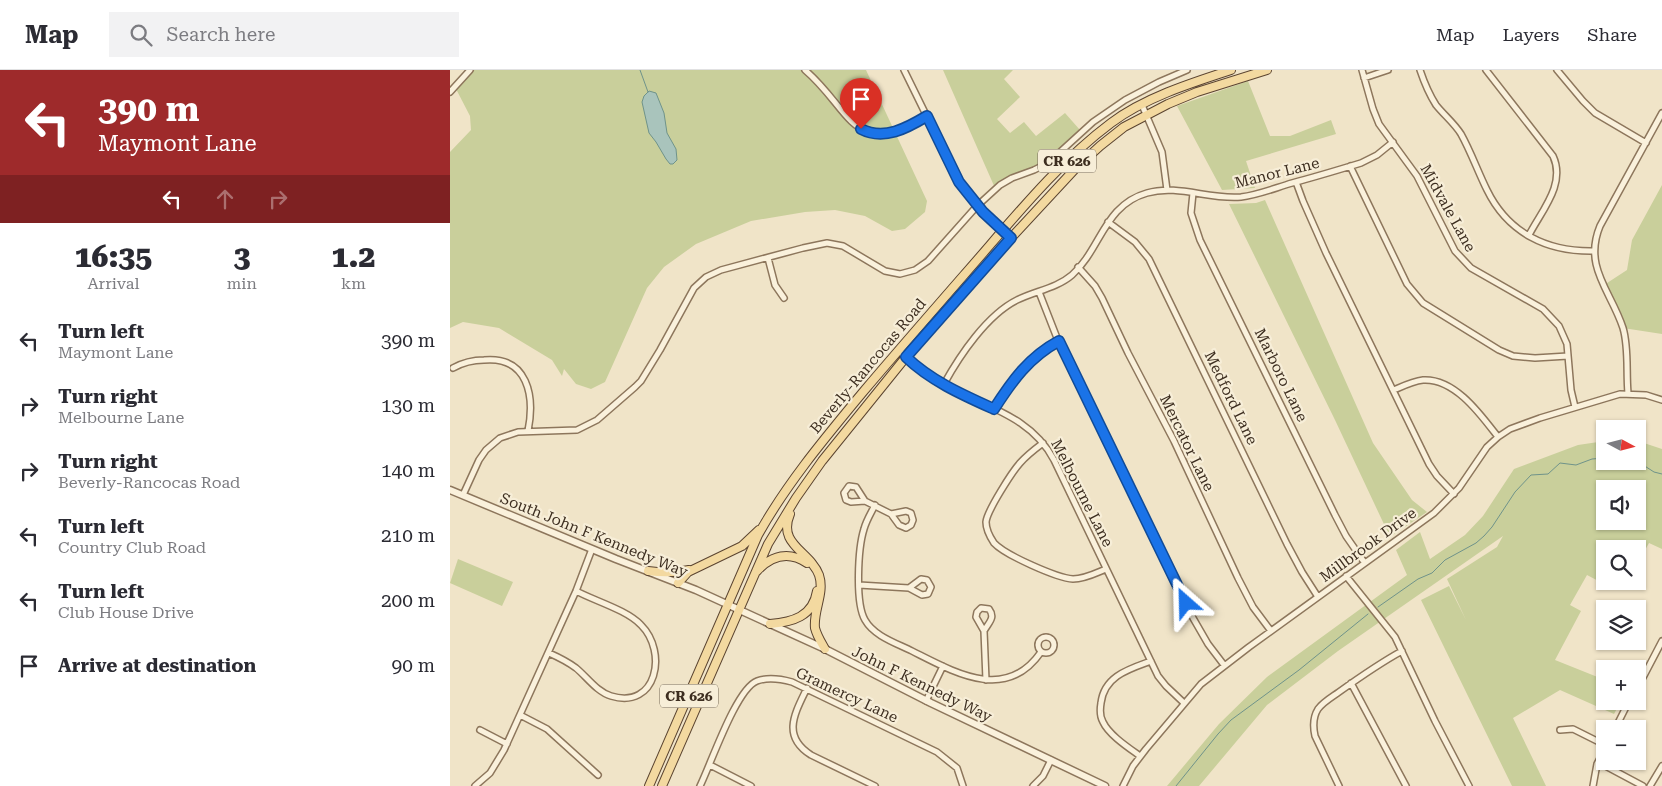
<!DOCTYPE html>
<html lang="en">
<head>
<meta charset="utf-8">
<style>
  :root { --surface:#fff; --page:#f2f2f3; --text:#2b2b33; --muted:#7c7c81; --line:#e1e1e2 }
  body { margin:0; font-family:"Roboto Serif",serif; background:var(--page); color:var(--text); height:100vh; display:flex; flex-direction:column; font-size:19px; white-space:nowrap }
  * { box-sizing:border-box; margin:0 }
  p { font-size:16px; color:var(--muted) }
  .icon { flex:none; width:28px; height:28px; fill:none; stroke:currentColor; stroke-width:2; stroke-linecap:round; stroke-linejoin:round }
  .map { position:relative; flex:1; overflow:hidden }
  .side { display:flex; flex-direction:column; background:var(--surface); width:450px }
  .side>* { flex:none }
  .top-card { background:#9e2a2b; color:#fff; overflow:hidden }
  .needle { width:32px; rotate:97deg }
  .fabs { position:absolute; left:1146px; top:350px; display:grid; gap:10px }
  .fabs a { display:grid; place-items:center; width:50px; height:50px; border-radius:0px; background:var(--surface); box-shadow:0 1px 4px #0004; font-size:25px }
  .pin { position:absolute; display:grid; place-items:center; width:42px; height:42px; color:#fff; margin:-51px -21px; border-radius:50% 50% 50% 0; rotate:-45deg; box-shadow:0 0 5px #0007 }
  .pin .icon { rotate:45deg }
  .me { position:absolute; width:55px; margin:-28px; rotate:335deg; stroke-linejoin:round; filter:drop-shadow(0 0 4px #0008) }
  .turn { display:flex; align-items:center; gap:18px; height:105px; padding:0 15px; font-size:22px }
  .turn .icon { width:65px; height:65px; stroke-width:2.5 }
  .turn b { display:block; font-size:35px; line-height:42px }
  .lanes { display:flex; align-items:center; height:48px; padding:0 15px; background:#0003; justify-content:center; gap:25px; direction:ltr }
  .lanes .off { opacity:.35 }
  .eta { display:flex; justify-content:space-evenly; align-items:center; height:85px; text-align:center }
  .eta b { font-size:30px; font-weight:800; line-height:35px }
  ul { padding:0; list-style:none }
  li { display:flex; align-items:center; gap:15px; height:65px; padding:0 15px }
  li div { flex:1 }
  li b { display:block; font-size:19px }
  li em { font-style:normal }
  header { display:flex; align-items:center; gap:30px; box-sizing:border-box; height:70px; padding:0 25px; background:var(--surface); border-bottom:1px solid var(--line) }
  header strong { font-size:24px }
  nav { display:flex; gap:28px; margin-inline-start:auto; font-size:18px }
  .search { width:350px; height:45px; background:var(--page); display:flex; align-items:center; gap:12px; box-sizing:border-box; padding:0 18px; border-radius:0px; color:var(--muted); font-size:19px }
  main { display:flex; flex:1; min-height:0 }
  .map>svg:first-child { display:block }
  .green { fill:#c9cf9b; fill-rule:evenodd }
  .water { fill:#a9c4bc; stroke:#6f938a }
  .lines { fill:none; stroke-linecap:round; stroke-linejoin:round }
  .stream { stroke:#6f938a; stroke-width:1 }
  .minor-casing { stroke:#8d765c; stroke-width:8 }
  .tertiary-casing { stroke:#8d765c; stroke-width:9 }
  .primary-casing { stroke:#5b4430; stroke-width:10 }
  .minor { stroke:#faf1dc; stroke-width:5 }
  .tertiary { stroke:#faf1dc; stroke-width:6 }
  .primary { stroke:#f3d9a0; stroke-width:8 }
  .route-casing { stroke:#114b97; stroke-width:12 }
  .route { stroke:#1a73e8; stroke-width:9 }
  .labels { text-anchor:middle; stroke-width:4.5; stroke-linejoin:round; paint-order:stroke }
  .shield { fill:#f7eed8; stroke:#756857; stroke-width:1 }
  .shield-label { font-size:14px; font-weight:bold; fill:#3d2e20 }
  .street-label { font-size:15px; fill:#3d2e20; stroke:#f7eed8 }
</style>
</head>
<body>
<header>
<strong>Map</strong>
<div class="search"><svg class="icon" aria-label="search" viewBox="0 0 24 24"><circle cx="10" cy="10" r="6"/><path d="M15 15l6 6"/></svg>Search here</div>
<nav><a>Map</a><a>Layers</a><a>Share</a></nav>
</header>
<main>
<section class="side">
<div class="top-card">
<div class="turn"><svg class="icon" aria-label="left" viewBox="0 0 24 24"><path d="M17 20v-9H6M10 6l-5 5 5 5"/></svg><div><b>390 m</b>Maymont Lane</div></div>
<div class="lanes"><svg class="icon" aria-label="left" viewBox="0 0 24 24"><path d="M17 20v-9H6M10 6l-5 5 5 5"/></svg><svg class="icon off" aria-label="ahead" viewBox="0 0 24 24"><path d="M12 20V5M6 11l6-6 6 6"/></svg><svg class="icon off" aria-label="right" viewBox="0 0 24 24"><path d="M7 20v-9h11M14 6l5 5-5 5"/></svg></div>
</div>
<div class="eta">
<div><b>16:35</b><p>Arrival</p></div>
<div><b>3</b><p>min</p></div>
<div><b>1.2</b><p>km</p></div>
</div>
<ul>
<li><svg class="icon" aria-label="left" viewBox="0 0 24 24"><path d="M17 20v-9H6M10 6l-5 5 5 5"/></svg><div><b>Turn left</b><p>Maymont Lane</p></div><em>390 m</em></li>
<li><svg class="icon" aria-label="right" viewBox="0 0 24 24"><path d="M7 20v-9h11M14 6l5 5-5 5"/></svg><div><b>Turn right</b><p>Melbourne Lane</p></div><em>130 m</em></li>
<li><svg class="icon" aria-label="right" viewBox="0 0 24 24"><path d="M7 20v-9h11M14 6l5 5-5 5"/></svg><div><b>Turn right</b><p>Beverly-Rancocas Road</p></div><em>140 m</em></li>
<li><svg class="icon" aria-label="left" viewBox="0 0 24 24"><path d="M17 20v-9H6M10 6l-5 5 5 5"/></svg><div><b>Turn left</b><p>Country Club Road</p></div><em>210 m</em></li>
<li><svg class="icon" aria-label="left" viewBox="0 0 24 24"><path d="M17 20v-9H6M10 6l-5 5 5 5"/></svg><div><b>Turn left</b><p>Club House Drive</p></div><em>200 m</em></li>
<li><svg class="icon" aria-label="arrive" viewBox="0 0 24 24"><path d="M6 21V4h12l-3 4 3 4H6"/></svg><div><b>Arrive at destination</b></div><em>90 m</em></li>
</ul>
</section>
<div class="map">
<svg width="1212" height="716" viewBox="0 0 1212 716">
  <rect width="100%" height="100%" fill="#f0e4c8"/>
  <path class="green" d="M20 0H416L477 131 475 142 455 159 442 161 415 146 385 140 355 142 301 151 246 174 214 197 197 218 155 312 141 319 126 314 114 299 112 306 102 290 49 258 13 252 0 258V82L21 60 20 46 5 17Z
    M493 0H563L554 9 570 27 547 49 560 63 574 52 586 66 615 43 630 60 594 95 545 118Z
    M798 11 820 66H840L881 50 886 64 796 91 805 118 772 120 727 36Z
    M1212 115V264L1173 258 1154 215 1177 200 1182 170Z
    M815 130 923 373 962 430 977 442 940 467 885 350 779 134 806 133Z
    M1155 371V391H1188V371L1212 379V479L1199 473 1190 489 1188 487V479H1155L1156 511 1154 514 1137 505 1120 535 1131 541 1105 590 1155 610V631H1171L1164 644 1110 620 1063 648 1096 716H1062L971 530 999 516 1016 550 997 509 1047 477 1053 466 888 581 817 635 749 716H717L769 654 817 607 957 505 946 480 970 462 980 489 1015 465 1033 446 1064 399 1128 375ZM1155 419H1188V451H1155Z
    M8 489 63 512 52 536 0 513Z"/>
  <path class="water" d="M199 21 206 23 214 43 217 63 226 79 227 90 223 94H220L216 89 206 72 199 63 192 32 194 26Z"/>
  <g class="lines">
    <path class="stream" d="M190 0 198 22
      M1187 391 1204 402 1212 404
      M928 537 968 509 982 503 995 490 1026 473 1034 466 1042 457 1065 422 1081 405 1098 404 1110 393 1126 395 1142 389 1155 388
      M726 716 768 664 781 650 849 600 918 544"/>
    <defs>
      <path id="minor" d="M355 0C402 40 403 92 477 46
        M454 0 509 112 533 142 561 168
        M912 0 923 39 929 54 967 106 1005 181 1021 198 1093 239 1109 256 1117 274 1121 320 1125 337
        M970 0C974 12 979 24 986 35 994 45 1004 53 1011 64 1021 82 1028 102 1037 120 1058 163 1097 182 1144 181
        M1036 0 1103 86C1116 114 1092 140 1079 165
        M1107 0 1133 31 1145 43 1196 73
        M914 8 938 0
        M0 22 20 0
        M692 35 712 82 717 120
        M900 96 957 214 973 233 1049 280 1063 286 1085 288 1118 286
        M846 112 853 131 876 183 979 394 987 406 1004 424
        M743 123 741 143 750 170 885 445 896 466 914 492
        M658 152 685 172 699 189 837 474 852 502 868 527
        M318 188 325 215 334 228
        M628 197 645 216 652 228 678 283 724 371 788 508 803 537 821 561
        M589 222 607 268 743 548 758 574 774 595
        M448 280C463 293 477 305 495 315 535 337 581 346 604 390L708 606 716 616 734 633
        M3 298C12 293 24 290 34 290 78 286 85 326 78 361
        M494 314C510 285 537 245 567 230 585 221 607 218 622 205 651 179 654 135 697 123 728 114 759 130 791 127 808 125 825 118 842 113 865 107 888 100 911 93L927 85 943 72
        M944 320C953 316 963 311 973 310 1005 308 1031 345 1048 367
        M1178 323C1176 302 1179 278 1173 258 1161 221 1133 197 1150 156L1212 43
        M544 339C562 311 579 288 609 271
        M593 373C585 379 577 385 570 393 562 402 537 441 536 452 536 459 540 467 544 473 555 485 607 508 623 509 635 509 646 503 656 499
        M399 416 406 417 415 431 401 432 396 430 394 423Z
        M13 425 29 390 36 380 50 368 68 362 127 360 147 350 185 317 191 311 210 280 244 218 256 207 271 200 353 178 377 173 393 176 435 201 450 204 465 200 478 191 527 136 550 115 562 108 584 100 598 93 643 52 675 30 709 12 737 0
        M415 431 441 444
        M425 435C421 443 416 451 414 459 408 478 405 533 415 550 424 566 446 573 462 581 504 602 556 633 591 582
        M456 441 461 443 463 450 461 455 456 458 449 455 441 444Z
        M896 506 945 567 985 651 1019 716
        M471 509 477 510 481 517 478 524 472 525 459 518Z
        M409 515 459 518
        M531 538 539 539C546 548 538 553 534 561L526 547 527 542Z
        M534 561 536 610
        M588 575a8 8 0 1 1 16 0a8 8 0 1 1-16 0Z
        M99 583C108 587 118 592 126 598 137 607 147 622 161 626 207 640 218 582 191 555 177 540 145 531 126 521
        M901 613 956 716
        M1188 617 1212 571
        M357 618C345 643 331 666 361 685L425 716
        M476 631 493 596
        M70 645 97 659 148 705
        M1165 659 1179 631
        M30 660 57 674
        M1110 660 1123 659 1155 675
        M690 686C679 678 659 665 653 652 650 647 650 639 651 633 654 606 679 599 701 591
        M1148 692 1193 716
        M260 695 301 716
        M25 716 40 703 54 680 126 521 142 479
        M250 716C261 694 286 619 307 611 318 607 331 609 342 612L487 682 507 698 513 716
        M583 716 593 706 601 690
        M673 716 683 696 696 679 751 614 799 577 984 443 1009 418 1037 377 1048 367 1060 359 1090 348 1170 324 1196 325 1212 330
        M889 716 865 666C863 657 863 647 868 639 873 632 882 627 889 622 910 607 930 593 952 581
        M1143 716 1147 694 1155 679
        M1200 716 1212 696"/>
      <path id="tertiary" d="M0 420 166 489 246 520 375 579 481 633 655 716"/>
      <path id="primary" d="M340 444C327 475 360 481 369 505 375 523 363 540 365 558 367 566 371 572 375 579
        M198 501C213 503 225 503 239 500
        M307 501C322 485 339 481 357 493
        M228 513 238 502 292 476 309 460
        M320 554C342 552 363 547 367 521
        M199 716 308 465C337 413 375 368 413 322 446 283 480 244 514 205 559 154 606 94 661 53 694 28 741 13 781 0
        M212 716 318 474 346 428 372 391 456 287 561 168 625 99 650 76 674 57 718 34 747 22 817 0"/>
    </defs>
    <use href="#minor" class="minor-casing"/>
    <use href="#tertiary" class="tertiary-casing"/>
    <use href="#primary" class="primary-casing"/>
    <use href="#minor" class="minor"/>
    <use href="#tertiary" class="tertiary"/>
    <use href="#primary" class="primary"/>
  </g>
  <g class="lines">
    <defs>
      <path id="route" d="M411 59C434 71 457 58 477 46L509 112 533 142 561 168 456 287C481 311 513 325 544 339 562 311 579 287 609 271L736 533"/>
    </defs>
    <use href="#route" class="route-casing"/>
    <use href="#route" class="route"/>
  </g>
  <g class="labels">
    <g class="shield">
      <rect x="588" y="79.5" width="58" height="23" rx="4"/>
      <rect x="210" y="614.5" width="58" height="23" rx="4"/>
    </g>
    <g class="shield-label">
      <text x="617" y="96">CR 626</text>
      <text x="239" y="631">CR 626</text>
    </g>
    <g class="street-label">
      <text transform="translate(827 103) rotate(-14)" y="5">Manor Lane</text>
      <text transform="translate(998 138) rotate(61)" y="5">Midvale Lane</text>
      <text transform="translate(418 296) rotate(-50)" y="5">Beverly-Rancocas Road</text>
      <text transform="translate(831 305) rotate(64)" y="5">Marboro Lane</text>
      <text transform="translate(781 328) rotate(64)" y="5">Medford Lane</text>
      <text transform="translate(737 373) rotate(64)" y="5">Mercator Lane</text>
      <text transform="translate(632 423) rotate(63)" y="5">Melbourne Lane</text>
      <text transform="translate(144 465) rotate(22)" y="5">South John F Kennedy Way</text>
      <text transform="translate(918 475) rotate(-36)" y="5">Millbrook Drive</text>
      <text transform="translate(472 614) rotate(26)" y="5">John F Kennedy Way</text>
      <text transform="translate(397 625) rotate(25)" y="5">Gramercy Lane</text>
    </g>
  </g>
</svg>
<div class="fabs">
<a><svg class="needle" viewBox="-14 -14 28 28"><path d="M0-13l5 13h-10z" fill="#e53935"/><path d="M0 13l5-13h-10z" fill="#7c7c81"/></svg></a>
<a><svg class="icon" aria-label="sound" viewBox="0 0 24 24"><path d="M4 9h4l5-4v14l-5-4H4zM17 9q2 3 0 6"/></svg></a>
<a><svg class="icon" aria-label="search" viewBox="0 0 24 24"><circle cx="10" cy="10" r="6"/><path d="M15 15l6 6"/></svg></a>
<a><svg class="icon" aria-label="layers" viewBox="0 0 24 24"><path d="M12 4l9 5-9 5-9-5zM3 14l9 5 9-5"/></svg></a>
<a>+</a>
<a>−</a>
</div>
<div class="pin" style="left:411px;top:59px;background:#d93025"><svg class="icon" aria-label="arrive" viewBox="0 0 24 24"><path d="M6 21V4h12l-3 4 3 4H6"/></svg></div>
<svg class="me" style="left:736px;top:533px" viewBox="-20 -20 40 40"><path d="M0-17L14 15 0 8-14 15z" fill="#1a73e8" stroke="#fff" stroke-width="4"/></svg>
</div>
</main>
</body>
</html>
